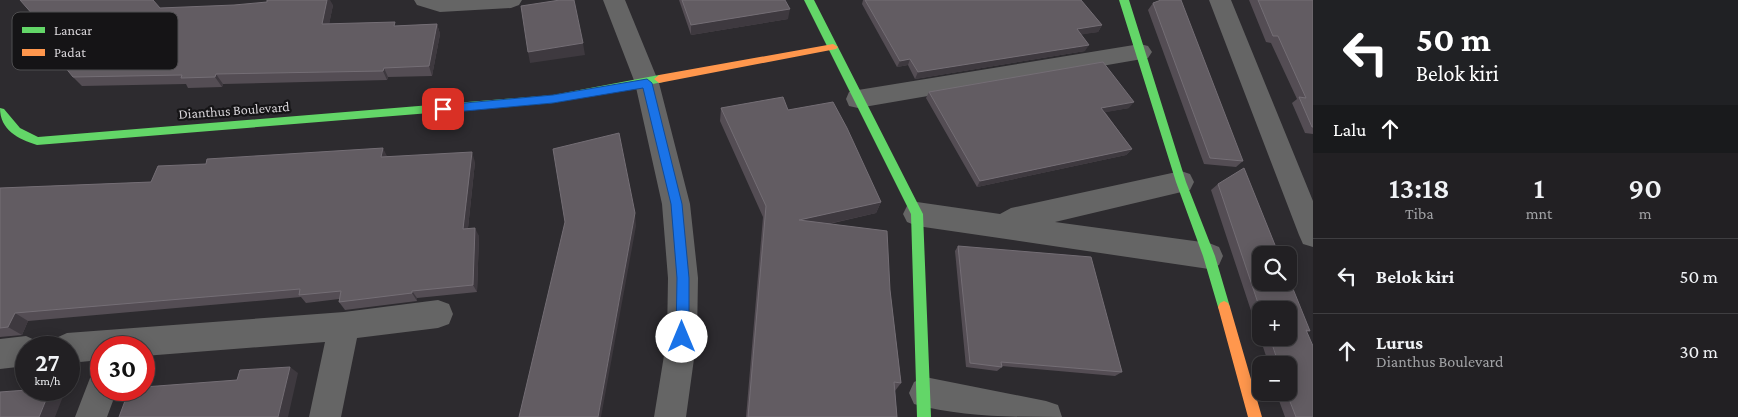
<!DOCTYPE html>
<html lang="id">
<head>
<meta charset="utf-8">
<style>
  :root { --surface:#222023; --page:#2e2d30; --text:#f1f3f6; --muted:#a2a3a6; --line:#3f3e41 }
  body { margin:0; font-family:"Crimson Pro",serif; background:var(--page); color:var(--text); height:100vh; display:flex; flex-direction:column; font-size:19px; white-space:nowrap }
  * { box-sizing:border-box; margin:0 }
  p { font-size:16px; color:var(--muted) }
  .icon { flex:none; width:28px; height:28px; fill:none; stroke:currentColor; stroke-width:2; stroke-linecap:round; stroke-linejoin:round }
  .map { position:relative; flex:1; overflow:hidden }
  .sheet { display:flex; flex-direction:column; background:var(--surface); width:425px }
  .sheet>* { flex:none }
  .guide { background:#202124; color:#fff; overflow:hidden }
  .controls { position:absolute; left:1252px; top:246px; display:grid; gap:10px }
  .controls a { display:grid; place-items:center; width:45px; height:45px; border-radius:10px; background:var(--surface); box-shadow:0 2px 12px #0003,0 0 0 1px var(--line); font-size:25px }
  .speed { position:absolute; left:15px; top:336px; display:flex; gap:10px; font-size:25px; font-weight:700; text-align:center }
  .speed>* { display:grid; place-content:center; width:65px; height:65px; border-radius:50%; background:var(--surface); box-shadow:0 2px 12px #0003,0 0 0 1px var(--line); line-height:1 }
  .speed small { font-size:12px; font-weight:400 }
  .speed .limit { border:8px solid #d22; background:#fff; color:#111 }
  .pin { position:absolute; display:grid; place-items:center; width:42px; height:42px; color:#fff; margin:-21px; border-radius:10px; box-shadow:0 2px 8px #0006 }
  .me { position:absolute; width:55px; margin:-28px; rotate:0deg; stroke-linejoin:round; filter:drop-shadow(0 0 4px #0008) }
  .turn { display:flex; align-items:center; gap:18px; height:105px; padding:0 20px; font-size:22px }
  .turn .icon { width:65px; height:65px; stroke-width:2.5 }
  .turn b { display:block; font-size:35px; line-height:42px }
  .then { display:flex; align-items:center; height:48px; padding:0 20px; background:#0003; gap:10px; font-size:19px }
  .eta { display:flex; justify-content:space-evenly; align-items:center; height:85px; text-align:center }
  .eta b { font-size:30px; font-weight:600; line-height:35px }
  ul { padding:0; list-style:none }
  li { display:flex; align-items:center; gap:15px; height:75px; padding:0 20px; border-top:1px solid var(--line) }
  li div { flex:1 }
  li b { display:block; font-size:19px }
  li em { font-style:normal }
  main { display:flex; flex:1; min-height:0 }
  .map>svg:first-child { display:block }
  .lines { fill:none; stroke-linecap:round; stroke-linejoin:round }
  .street { fill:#656565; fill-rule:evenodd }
  .fast { fill:#63d668; fill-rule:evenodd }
  .slow { fill:#ff974d; fill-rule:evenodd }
  .wall { fill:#544d54; fill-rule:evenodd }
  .shaded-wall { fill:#3e393f }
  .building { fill:#625c62; stroke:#746e75 }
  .route { fill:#1a73e8; stroke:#114b97 }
  .labels { text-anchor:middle; stroke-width:4.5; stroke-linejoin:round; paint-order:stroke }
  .street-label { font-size:14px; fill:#d7d4d8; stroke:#151416 }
  .key { fill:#151416; stroke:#4f4e50; stroke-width:1 }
  .key-label { font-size:14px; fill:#d7d4d8 }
</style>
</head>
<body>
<main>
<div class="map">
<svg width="1313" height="417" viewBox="0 0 1313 417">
  <rect width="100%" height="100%" fill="#2d2b2f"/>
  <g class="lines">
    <path class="street" d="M414 0H522L519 5 511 8 440 12 417 5Z
      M603 0H625L659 83 690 204 698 278 697 337 686 417H654L667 337 668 278 662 204 635 83Z
      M1209 0H1231L1313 201V247L1303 244 1299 235Z
      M1140 44 1148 46 1152 52 1148 58 858 108 849 106 846 99 849 92 858 90Z
      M1181 171 1190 174 1194 182 1190 190 1055 222 1209 243 1219 247 1223 256 1219 265 1209 269 917 226 907 222 903 214 907 206 917 202 1000 214 1011 208Z
      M438 300 449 304 453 314 449 324 438 328 357 338 341 417H309L325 342 144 356V348H101V360L69 363V348H52L56 338 67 333 344 312Z
      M26 336 37 341 40 348H26V366L0 369V339Z
      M101 373V390H117L107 417H75L90 378Z
      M925 377 1046 401 1058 405 1062 417C1013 417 960 417 914 404L909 393 914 382Z"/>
    <path class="fast" d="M804 0H814L923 214 931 417H917L911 214Z
      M1119 0H1129L1186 182 1215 256 1230 307 1228 311 1224 313 1220 311 1218 307 1203 256 1176 182Z
      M659 75 664 79 663 82 553 103 37 145C18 139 0 130 0 108L4 109 20 128 38 137 553 95Z"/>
    <path class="slow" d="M833 44 838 47 836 49 659 83 654 79 659 75Z
      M1224 301 1228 303 1230 307 1262 417H1248L1218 307 1220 303Z"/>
  </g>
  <path class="wall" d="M679 0H785L788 19 691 35Z
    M863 0H1081L1102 25 1098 32 1081 34 1085 51 915 79 908 65 897 67 862 4Z
    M1249 0H1313V134L1305 133 1292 103 1297 99 1271 43 1266 42Z
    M1153 3 1243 161 1236 167 1204 164 1148 10Z
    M333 5 329 24 396 26 437 24 440 34 432 76 388 77 387 80 223 84 222 87 188 88 186 84 82 86 73 77 160 8Z
    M929 92 1129 108 1105 112 1132 149 1126 155 977 187 926 98Z
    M721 108 788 110 881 202 876 213 829 224 890 290 901 383 895 391 897 417H746L763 217 720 121Z
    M387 156 475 162 468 228 479 236 477 292 417 298V301L345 310 339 302V299L306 303 301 297 28 321 22 335 0 337V188L151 182Z
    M1218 184 1310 331 1307 332 1313 417H1285L1278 398 1280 397 1278 392H1289V365H1269L1211 190ZM1261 310 1289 338H1261Z
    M958 246 1122 372 1115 376 1002 366V367L997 371 966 367 955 251Z"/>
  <path class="shaded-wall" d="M327 0H330L333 5 327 34 322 24Z
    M790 9 788 19 691 35V25Z
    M437 24 440 34 432 76 429 66Z
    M1102 25 1098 32 1073 36 1077 29Z
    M583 43 585 55 530 63 528 52Z
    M1089 45 1085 51 915 79 918 72Z
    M910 59 908 65 897 67 900 61Z
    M384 68 388 77 387 80 383 71Z
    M216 74 223 84 222 87 215 77Z
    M1134 102 1129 108 1096 114 1101 108Z
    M383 148 388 158 381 157Z
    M1132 149 1126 155 977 187 980 181Z
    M472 152 475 162 467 237 463 229Z
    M881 202 876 213 796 231 799 220Z
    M635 213 636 226 601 417H598Z
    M475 228 479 236 477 292 473 285Z
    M412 291 417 298V301L412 293Z
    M15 313 28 321 22 335 8 327Z
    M290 367 298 373 288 417H278Z
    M50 390H55L64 394 55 417H39Z"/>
  <path class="building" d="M20 0H153L160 8 234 5 267 2V0H327L322 24 395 22 394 26 437 24 429 66 384 68 383 71 216 74 215 77 181 78 182 75 73 77 27 20 34 16Z
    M560 0H574L583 43 528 52 521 6Z
    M682 0H785L790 9 691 25Z
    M865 0H1081L1102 25 1077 29 1089 45 918 72 910 59 900 61Z
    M1161 0H1181L1243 161 1210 158 1153 3Z
    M1258 0H1313V127H1312L1299 97 1306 98 1278 36H1273Z
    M1103 62 1134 102 1101 108 1132 149 980 181 929 92Z
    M783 97 788 110 833 102 847 128 881 202 799 220 887 231 890 290 901 383 894 382 897 417H748L766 206 721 108Z
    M619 133 635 213 598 417H519L565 222 553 149Z
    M383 148 381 157 472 152 463 229 475 228 473 285 412 291V293L339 302 341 291 299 295 300 289 15 313 8 327 0 328V188L151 182 158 166 206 164 207 159Z
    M1244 168 1279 255H1261V282H1289V279L1310 331 1306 330 1313 346V417H1296L1287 394H1289V365H1279L1270 338H1289V310H1261V312L1218 184Z
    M958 246 1091 257 1122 372 1001 362 1002 367 970 363Z
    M290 367 278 417H119L129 390H144V387L237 380 240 370Z
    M27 390H50L39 417H0V392Z"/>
  <path class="route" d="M647 79 652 83 682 204 689 278V337L687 341 682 343 678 341 676 337 677 278 671 204 643 88 553 103 443 113 438 109 443 105 553 95Z"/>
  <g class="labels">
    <g class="street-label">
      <text transform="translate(234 110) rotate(-4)" y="5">Dianthus Boulevard</text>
    </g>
  </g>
  <rect x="12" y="12" width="166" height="58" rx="8" class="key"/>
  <rect x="22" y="27" width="23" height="6" fill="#63d668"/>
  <rect x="22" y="49" width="23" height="7" fill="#ff974d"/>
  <g class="key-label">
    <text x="54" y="35">Lancar</text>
    <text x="54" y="57">Padat</text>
  </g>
</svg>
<div class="controls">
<a><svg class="icon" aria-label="search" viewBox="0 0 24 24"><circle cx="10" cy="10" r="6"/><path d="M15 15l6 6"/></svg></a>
<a>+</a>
<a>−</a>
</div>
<div class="speed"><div>27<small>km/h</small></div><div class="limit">30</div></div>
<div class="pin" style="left:443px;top:109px;background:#d93025"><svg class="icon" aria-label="arrive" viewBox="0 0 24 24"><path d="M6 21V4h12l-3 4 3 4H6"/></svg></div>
<svg class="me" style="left:682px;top:337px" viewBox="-20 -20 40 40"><circle r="19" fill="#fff"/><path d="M0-13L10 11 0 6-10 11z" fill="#1a73e8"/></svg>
</div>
<section class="sheet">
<div class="guide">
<div class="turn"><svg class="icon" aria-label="left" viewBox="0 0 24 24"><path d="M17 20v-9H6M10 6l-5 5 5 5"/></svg><div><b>50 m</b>Belok kiri</div></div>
<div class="then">Lalu<svg class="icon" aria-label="ahead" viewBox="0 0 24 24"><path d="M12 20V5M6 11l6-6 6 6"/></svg></div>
</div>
<div class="eta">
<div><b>13:18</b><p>Tiba</p></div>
<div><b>1</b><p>mnt</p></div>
<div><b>90</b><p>m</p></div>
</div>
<ul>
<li><svg class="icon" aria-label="left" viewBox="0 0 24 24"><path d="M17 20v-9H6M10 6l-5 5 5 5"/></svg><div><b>Belok kiri</b></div><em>50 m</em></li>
<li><svg class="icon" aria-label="ahead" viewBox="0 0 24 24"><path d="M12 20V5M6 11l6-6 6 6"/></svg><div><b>Lurus</b><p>Dianthus Boulevard</p></div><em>30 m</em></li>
</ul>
</section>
</main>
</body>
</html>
